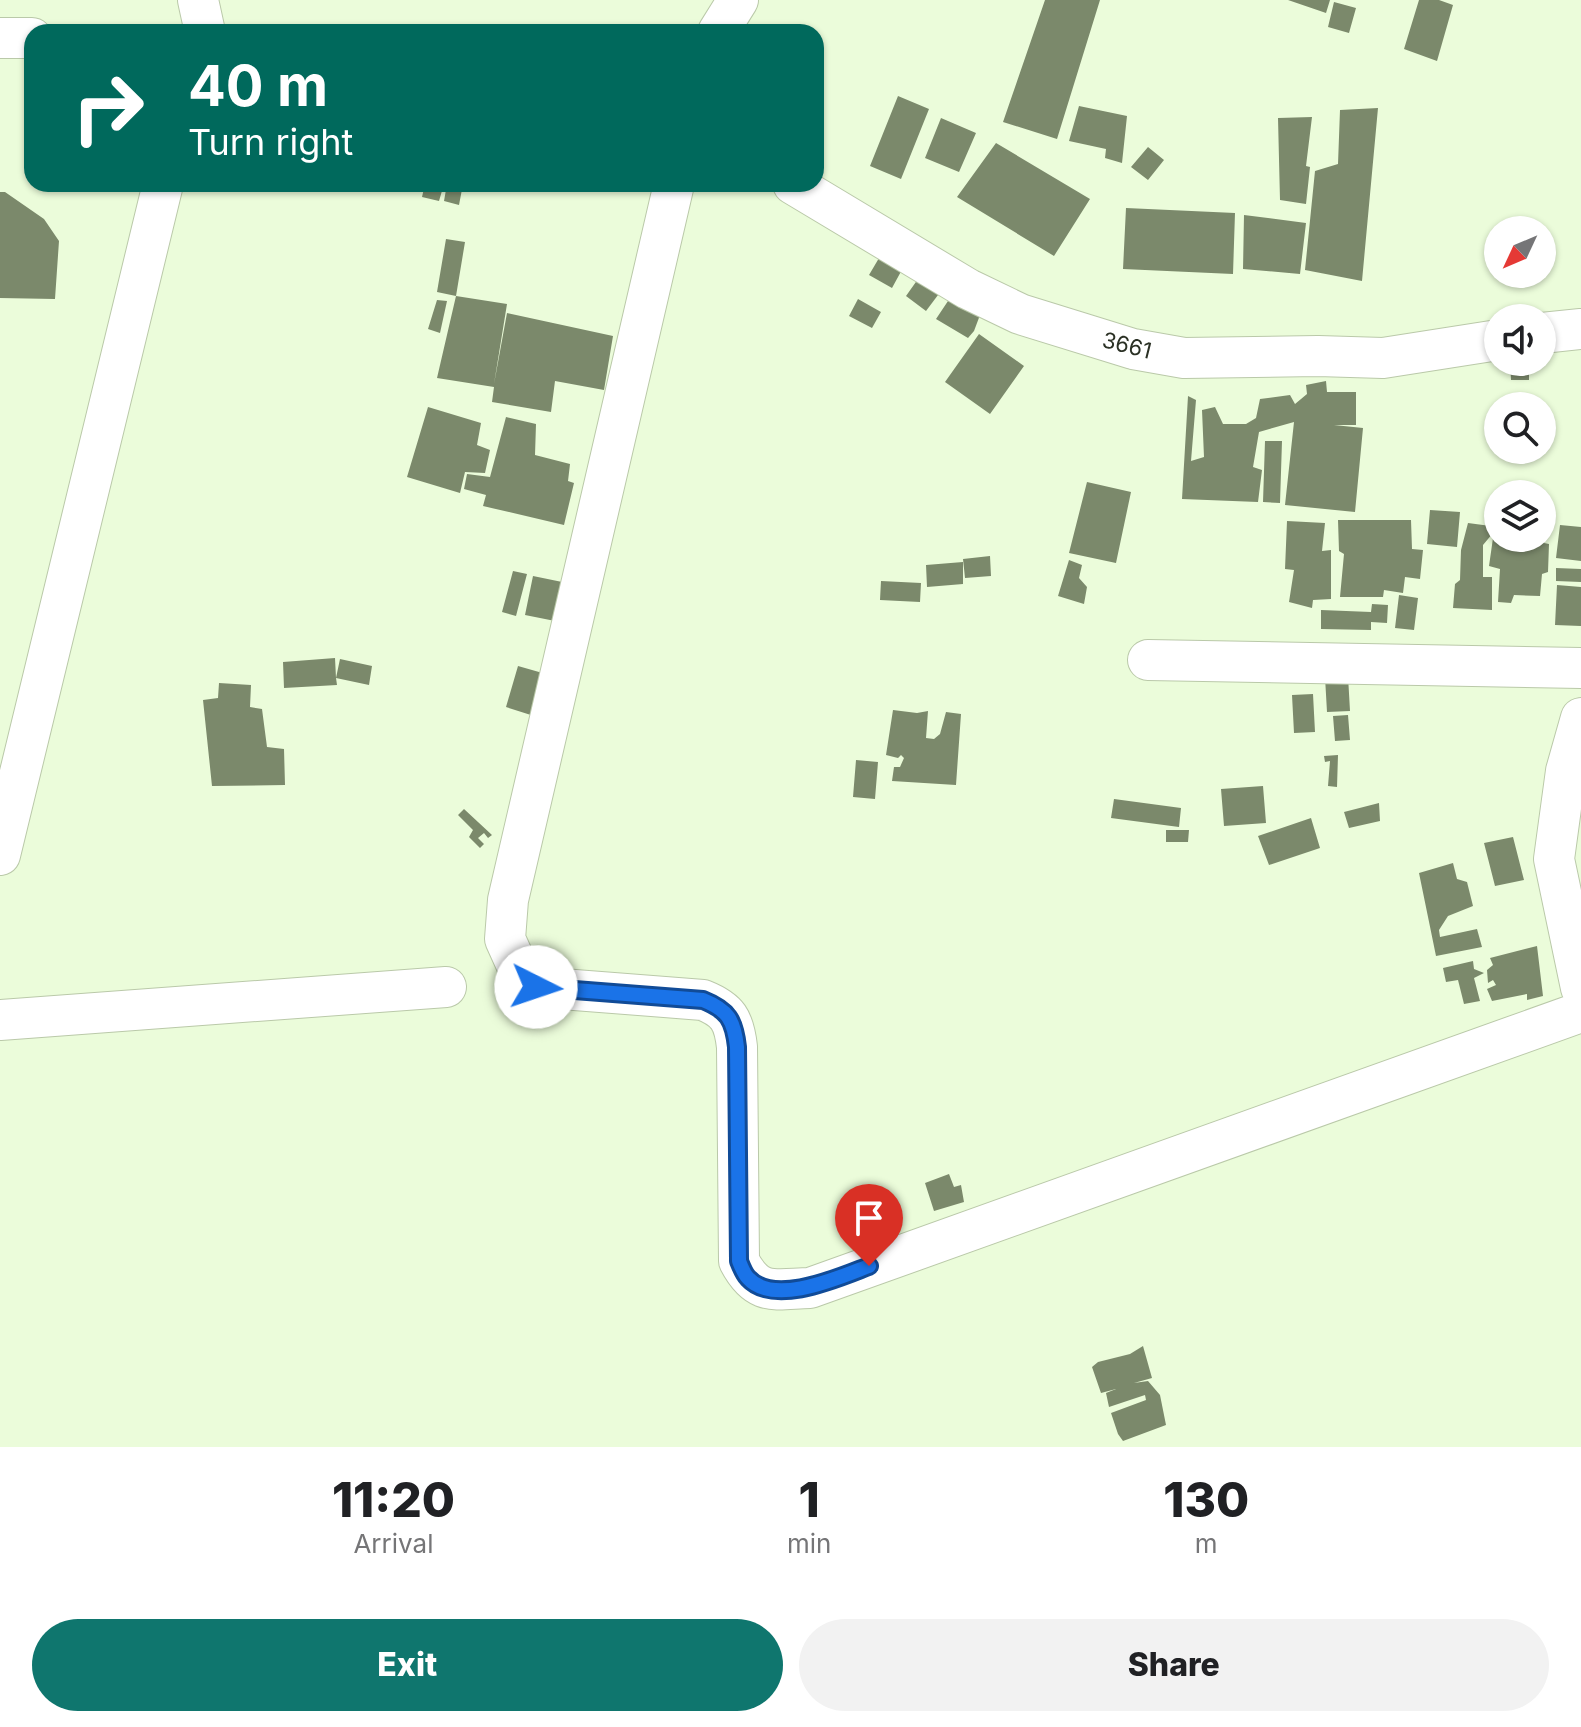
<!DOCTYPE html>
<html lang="en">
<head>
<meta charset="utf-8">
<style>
  :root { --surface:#fff; --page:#f2f2f2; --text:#202124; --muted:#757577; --accent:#0f766e }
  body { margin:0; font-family:Inter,sans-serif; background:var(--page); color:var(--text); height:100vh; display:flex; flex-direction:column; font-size:30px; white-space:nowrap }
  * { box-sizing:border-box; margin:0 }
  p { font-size:26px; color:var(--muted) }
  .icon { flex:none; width:44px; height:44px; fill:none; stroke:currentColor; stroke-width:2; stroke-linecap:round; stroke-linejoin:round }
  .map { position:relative; height:1447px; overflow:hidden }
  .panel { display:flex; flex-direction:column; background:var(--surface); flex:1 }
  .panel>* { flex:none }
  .hud { position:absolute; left:24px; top:24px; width:800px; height:168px; border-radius:24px; box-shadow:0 2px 6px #0004; background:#00695c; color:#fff; overflow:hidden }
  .needle { width:52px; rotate:226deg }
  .tools { position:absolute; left:1484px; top:216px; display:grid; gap:16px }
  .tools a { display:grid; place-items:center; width:72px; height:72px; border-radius:50%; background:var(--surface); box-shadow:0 2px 6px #0004; font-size:40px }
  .pin { position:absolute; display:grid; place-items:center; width:68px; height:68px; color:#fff; margin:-82px -34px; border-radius:50% 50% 50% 0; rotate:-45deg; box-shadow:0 0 8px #0007 }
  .pin .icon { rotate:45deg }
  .me { position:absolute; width:88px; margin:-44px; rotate:94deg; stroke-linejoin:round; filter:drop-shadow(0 0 6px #0008) }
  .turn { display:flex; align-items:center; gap:28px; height:168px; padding:0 32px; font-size:36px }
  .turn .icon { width:104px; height:104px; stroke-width:2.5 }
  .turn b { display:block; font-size:56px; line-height:68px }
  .eta { display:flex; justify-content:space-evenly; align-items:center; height:136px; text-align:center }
  .eta b { font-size:48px; font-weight:800; line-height:56px }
  .primary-button { display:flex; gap:16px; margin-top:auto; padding:16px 32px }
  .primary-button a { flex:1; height:92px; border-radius:48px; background:var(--accent); color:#fff; font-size:32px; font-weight:800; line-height:92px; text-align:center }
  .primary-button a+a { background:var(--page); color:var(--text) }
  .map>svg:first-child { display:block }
  .building { fill:#7b896b }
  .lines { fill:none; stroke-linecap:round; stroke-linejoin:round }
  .minor-casing { stroke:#bac9a9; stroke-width:42 }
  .minor { stroke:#fff; stroke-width:40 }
  .route-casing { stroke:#114b97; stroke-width:20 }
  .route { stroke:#1a73e8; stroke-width:14 }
  .labels { text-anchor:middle; stroke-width:6; stroke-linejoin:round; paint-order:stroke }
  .street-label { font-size:22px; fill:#2b3125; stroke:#fff }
</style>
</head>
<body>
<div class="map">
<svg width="1581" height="1447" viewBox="0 0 1581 1447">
  <rect width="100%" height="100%" fill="#ebfcda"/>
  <path class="building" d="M1045 0H1100L1057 139 1003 122Z
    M1288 0H1330L1326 13Z
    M1419 0H1439L1453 5 1437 61 1404 49Z
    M1334 2 1356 8 1349 33 1328 27Z
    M898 96 929 109 901 179 870 166Z
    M1079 106 1127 116 1122 163 1105 158 1106 149 1069 141Z
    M1378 108 1362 281 1305 270 1315 171 1338 164 1340 110Z
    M1312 117 1306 166 1310 167 1306 204 1280 200 1278 118Z
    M941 118 976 133 959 172 925 158Z
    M996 143 1090 199 1054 256 957 197Z
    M1148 147 1164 160 1148 180 1131 167Z
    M425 184H444L439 201 422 197Z
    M447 184H463L459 205 444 201Z
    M0 192H5L44 219 59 241 55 299 0 298Z
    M1126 208 1235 213 1233 274 1123 269Z
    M1244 215 1306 223 1300 274 1243 269Z
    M446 239 465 242 456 296 437 292Z
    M882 253 904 266 892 288 869 275Z
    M918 279 938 295 926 311 906 296Z
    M456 296 507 304 494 384 507 313 613 336 604 390 555 381 551 412 492 402 494 387 437 378Z
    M950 298 980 315 974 331 968 338 936 319Z
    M858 299 881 312 872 328 849 316Z
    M437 300 447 301 440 333 428 329Z
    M979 334 1024 366 990 414 945 382Z
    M1510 362H1529V380H1511Z
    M1326 381 1327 392H1356V425H1334L1363 428 1355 512 1285 505 1294 422 1259 432 1253 467 1262 470 1258 502 1182 499 1188 396 1196 400 1191 461 1204 457 1202 410 1215 407 1223 424H1246L1256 418 1260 399 1290 395 1295 404 1307 394 1306 385Z
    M428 407 481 423 477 445 490 450 485 473 465 472 460 493 407 477Z
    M506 417 536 424 535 455 570 464 568 481 574 483 564 525 483 506 486 495 464 489 467 474 490 477Z
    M1265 441H1282L1280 503 1263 502Z
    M1087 482 1131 492 1116 563 1069 553Z
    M1430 510 1460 512 1457 547 1427 544Z
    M1338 520H1411L1412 549 1423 550 1420 579 1405 577 1403 593 1384 590 1383 597H1340L1344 554 1339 551Z
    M1287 521 1325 523 1322 551 1331 550V599L1313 600 1312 608 1289 602 1294 570 1285 569Z
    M1468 523 1498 527 1483 545V577H1492V610L1453 608 1455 584 1460 580 1461 550Z
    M1560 525 1581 527V561L1556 558Z
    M1542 529H1546L1544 543 1549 544 1548 572 1542 574 1540 596 1514 595 1511 603 1498 602 1500 569 1489 566 1493 538 1498 530V538H1542Z
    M990 556 991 576 965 578 963 559Z
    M1069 560 1082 565 1079 578 1087 587 1084 604 1058 596Z
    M963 562V584L927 587 926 565Z
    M1556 568 1581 569V582L1556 581Z
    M513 571 527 574 516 616 502 612Z
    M533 576 567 583 560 622 525 615Z
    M881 581 921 583 920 602 880 600Z
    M1557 585 1581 587V626L1555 625Z
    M1399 595 1418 598 1414 630 1395 628Z
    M1372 604 1388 605 1387 623 1371 622V630L1321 629V610L1371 612Z
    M335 658 336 678 340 659 372 666 369 685 336 678 337 685 284 688 283 662Z
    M518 666 546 674 534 716 506 707Z
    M1348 676 1350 711 1327 712 1325 677Z
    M219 683 251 685 250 707 262 709 267 747 284 749 285 785 212 786 203 700 218 698Z
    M1313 694 1315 732 1294 733 1292 695Z
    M893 710 917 713 928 711 926 738 934 739 940 734 946 712 961 714 956 785 892 781 894 767H900L904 758 901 755 898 758 886 755Z
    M1348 715 1350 740 1335 741 1333 716Z
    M1338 755 1337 787 1328 786 1330 761 1325 762 1324 756Z
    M856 760 878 762 875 799 853 797Z
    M1263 786 1266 823 1224 826 1221 789Z
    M1114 799 1181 808 1179 827 1111 818Z
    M1379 803 1380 821 1349 828 1344 812Z
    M464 809 492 835 488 838 484 833 478 838 484 844 480 848 469 837 473 830 458 815Z
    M1311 818 1320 848 1269 865 1258 836Z
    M1166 830H1189L1188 842H1166Z
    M1513 837 1524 880 1495 886 1484 843Z
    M1453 863 1457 879 1467 882 1473 906 1448 916 1439 930 1440 937 1477 929 1482 947 1436 956 1419 873Z
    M1537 946 1543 996 1527 1000V994L1492 1001 1487 989 1496 985 1493 980 1488 983 1487 970 1493 965 1490 958Z
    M1473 961 1474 969 1484 973 1474 978 1480 1001 1464 1004 1458 980 1446 982 1443 968Z
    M949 1174 954 1187 961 1185 964 1202 934 1211 925 1183Z
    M1143 1346 1152 1378 1134 1383 1148 1381 1160 1395 1166 1425 1123 1441 1118 1434 1111 1413 1146 1400 1145 1395 1109 1407 1106 1393 1116 1389 1101 1393 1092 1367 1098 1362 1130 1354Z"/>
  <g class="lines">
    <defs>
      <path id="minor" d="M198 0 205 32
        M718 32 738 0
        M0 38H32
        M674 184 508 900 505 939 519 970 536 987 703 1000C728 1010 734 1020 737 1047L739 1261C758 1297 774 1289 810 1288L1581 1012
        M793 184 968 289 1020 314 1133 349 1184 358 1318 356 1383 358 1498 340
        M1542 333 1581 329
        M1148 660 1581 668
        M1581 718 1566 771 1554 859 1581 988
        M0 855 163 184
        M0 1020 446 987"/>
    </defs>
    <use href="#minor" class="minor-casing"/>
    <use href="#minor" class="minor"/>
  </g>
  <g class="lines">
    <defs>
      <path id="route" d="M536 987 703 1000C728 1010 734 1020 737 1047L739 1261C741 1266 744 1274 748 1278 774 1307 840 1277 869 1266"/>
    </defs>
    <use href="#route" class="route-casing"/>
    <use href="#route" class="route"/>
  </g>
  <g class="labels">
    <g class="street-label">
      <text transform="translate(1127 345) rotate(14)" y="8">3661</text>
    </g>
  </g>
</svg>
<div class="tools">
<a><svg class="needle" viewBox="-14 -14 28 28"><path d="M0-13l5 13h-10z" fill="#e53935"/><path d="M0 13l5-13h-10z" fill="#757577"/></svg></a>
<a><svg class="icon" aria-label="sound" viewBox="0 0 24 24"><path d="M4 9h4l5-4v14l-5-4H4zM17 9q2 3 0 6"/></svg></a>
<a><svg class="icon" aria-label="search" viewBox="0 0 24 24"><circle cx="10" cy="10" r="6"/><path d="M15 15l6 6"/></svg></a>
<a><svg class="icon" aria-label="layers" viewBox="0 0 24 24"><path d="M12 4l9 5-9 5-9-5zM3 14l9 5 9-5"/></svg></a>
</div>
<div class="pin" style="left:869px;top:1266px;background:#d93025"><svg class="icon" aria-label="arrive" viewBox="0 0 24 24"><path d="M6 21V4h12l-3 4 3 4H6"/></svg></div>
<svg class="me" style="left:536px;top:987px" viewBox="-20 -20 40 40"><circle r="19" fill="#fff"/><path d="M0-13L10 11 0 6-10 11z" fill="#1a73e8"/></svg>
<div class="hud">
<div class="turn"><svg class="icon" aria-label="right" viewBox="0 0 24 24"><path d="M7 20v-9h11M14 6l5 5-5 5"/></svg><div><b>40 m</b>Turn right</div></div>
</div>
</div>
<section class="panel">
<div class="eta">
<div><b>11:20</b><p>Arrival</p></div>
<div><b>1</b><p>min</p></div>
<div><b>130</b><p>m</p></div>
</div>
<div class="primary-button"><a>Exit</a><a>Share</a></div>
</section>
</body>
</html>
